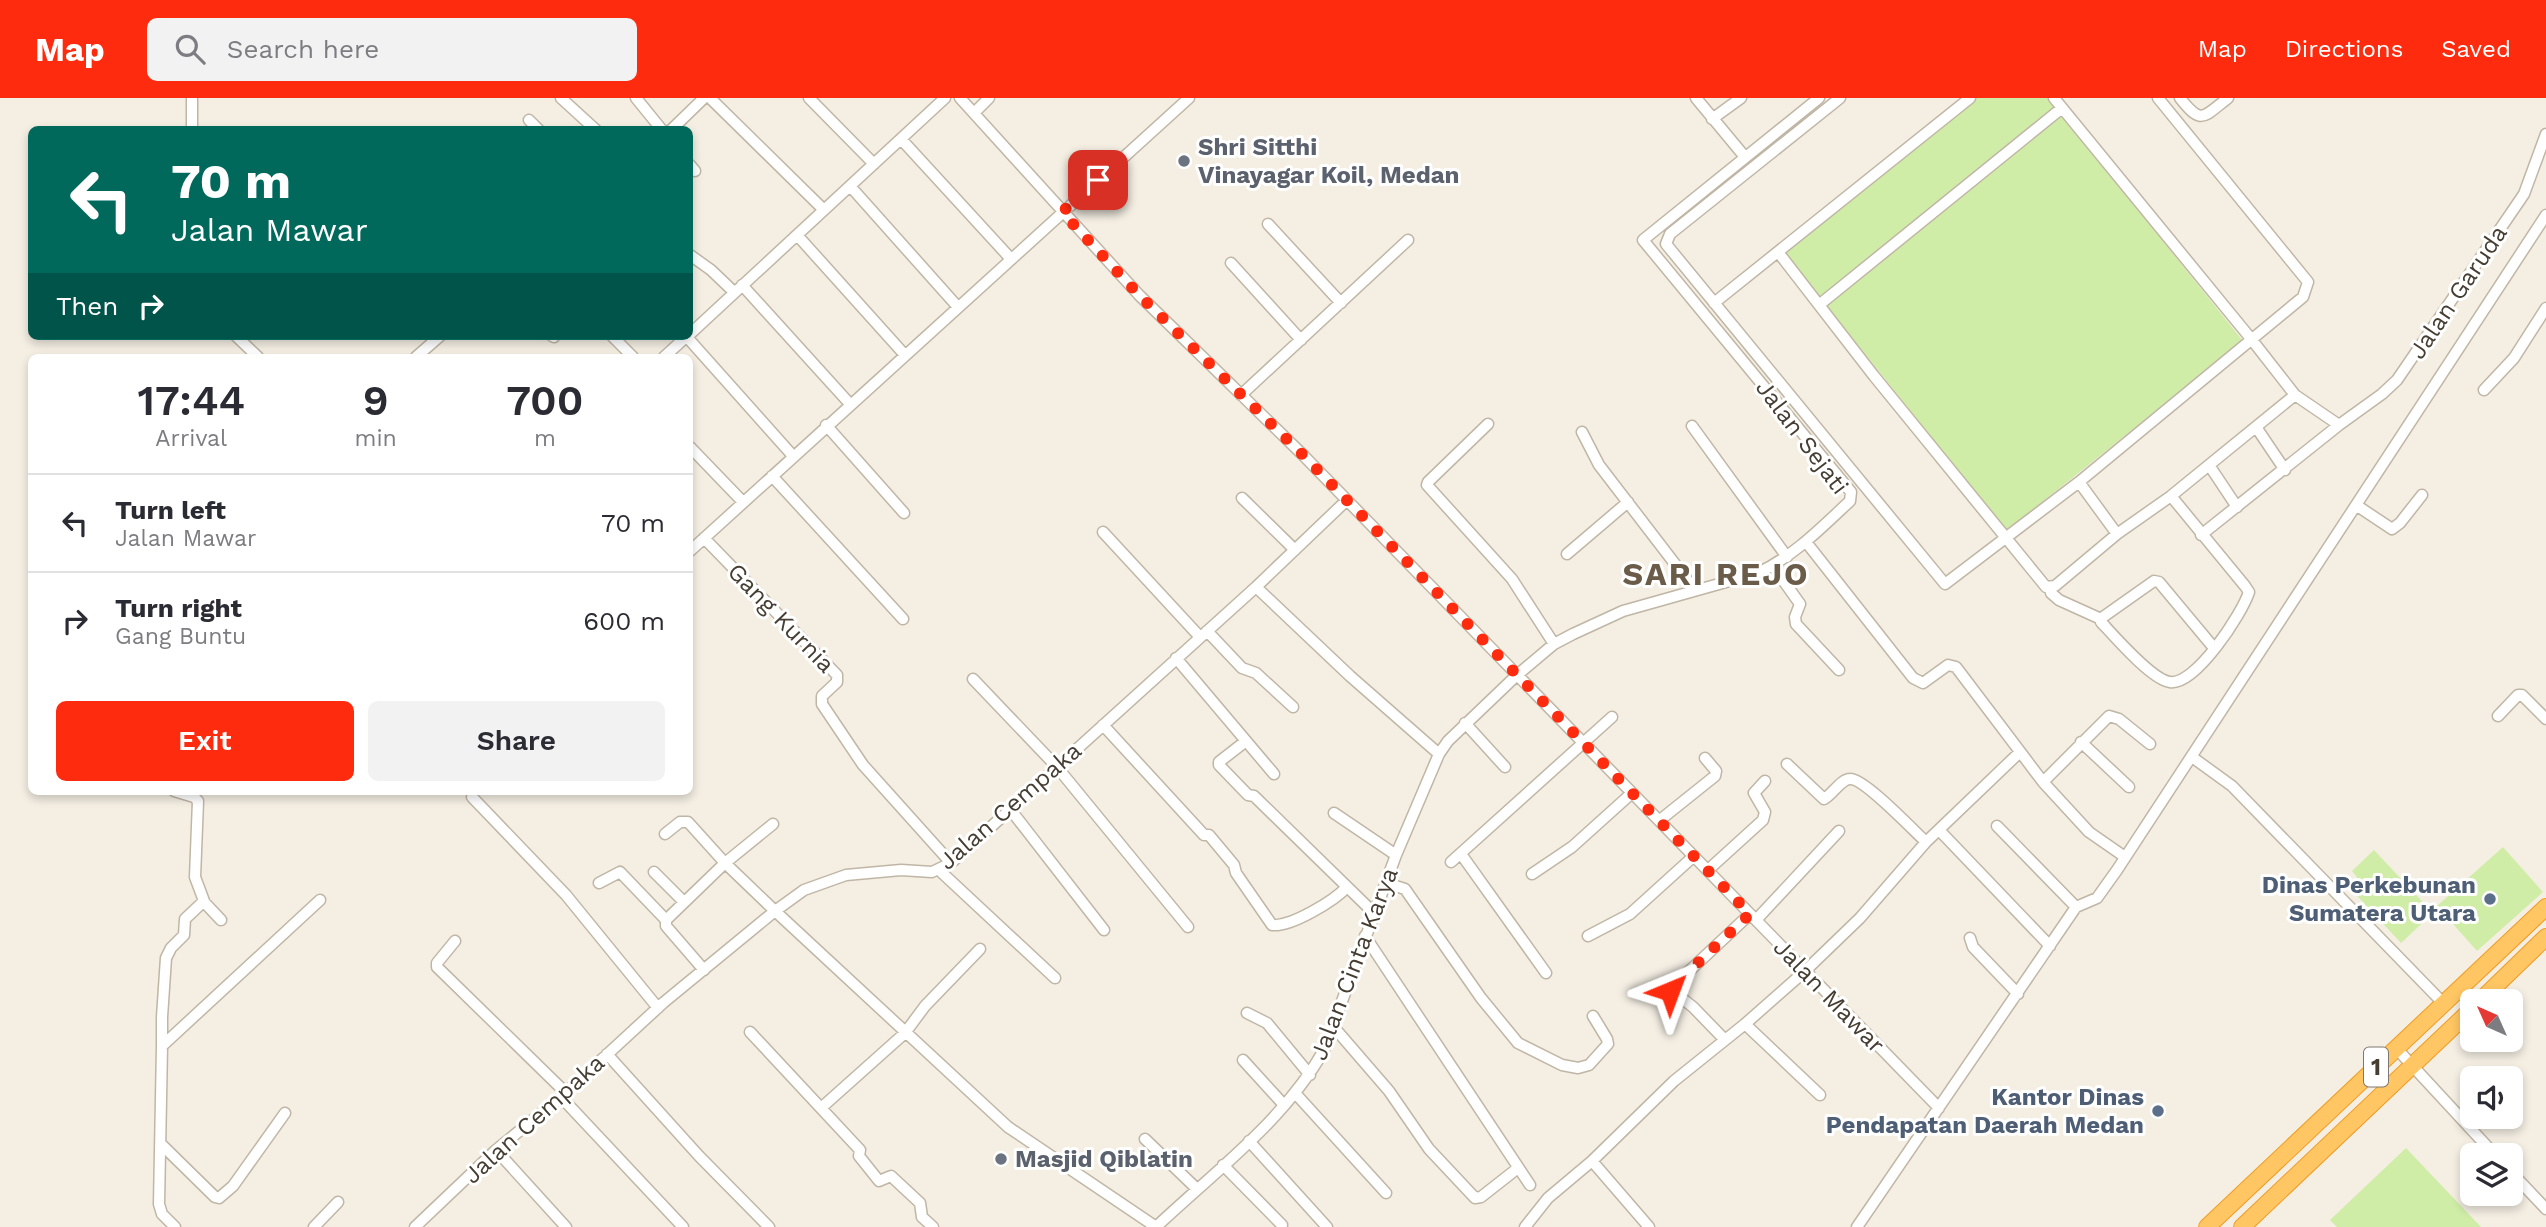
<!DOCTYPE html>
<html lang="en">
<head>
<meta charset="utf-8">
<style>
  :root { --surface:#fff; --page:#f2f2f3; --text:#2b2b33; --muted:#7c7c81; --line:#e1e1e2; --accent:#ff2b0f }
  body { margin:0; font-family:"Work Sans",sans-serif; background:var(--page); color:var(--text); height:100vh; display:flex; flex-direction:column; font-size:26px; white-space:nowrap }
  * { box-sizing:border-box; margin:0 }
  p { font-size:23px; color:var(--muted) }
  .icon { flex:none; width:38px; height:38px; fill:none; stroke:currentColor; stroke-width:2; stroke-linecap:round; stroke-linejoin:round }
  .map { position:relative; flex:1; overflow:hidden }
  .details { position:absolute; left:28px; top:256px; width:665px; height:441px; display:flex; flex-direction:column; background:var(--surface); border-radius:10px; box-shadow:0 4px 10px #0003 }
  .details>* { flex:none }
  .banner { position:absolute; left:28px; top:28px; width:665px; height:214px; border-radius:10px; box-shadow:0 4px 10px #0003; background:#00695c; color:#fff; overflow:hidden }
  .needle { width:46px; rotate:315deg }
  .tools { position:absolute; left:2460px; top:891px; display:grid; gap:14px }
  .tools a { display:grid; place-items:center; width:63px; height:63px; border-radius:10px; background:var(--surface); box-shadow:0 4px 10px #0003; font-size:35px }
  .pin { position:absolute; display:grid; place-items:center; width:60px; height:60px; color:#fff; margin:-30px; border-radius:14px; box-shadow:0 4px 10px #0006 }
  .me { position:absolute; width:77px; margin:-38px; rotate:44deg; stroke-linejoin:round; filter:drop-shadow(0 0 5px #0008) }
  .turn { display:flex; align-items:center; gap:24px; height:147px; padding:0 28px; font-size:32px }
  .turn .icon { width:91px; height:91px; stroke-width:2.5 }
  .turn b { display:block; font-size:49px; line-height:60px }
  .then { display:flex; align-items:center; height:66px; padding:0 28px; background:#0003; gap:14px; font-size:26px }
  .eta { display:flex; justify-content:space-evenly; align-items:center; height:119px; text-align:center }
  .eta b { font-size:42px; font-weight:600; line-height:49px }
  .cta { display:flex; gap:14px; margin-top:auto; padding:14px 28px }
  .cta a { flex:1; height:80px; border-radius:10px; background:var(--accent); color:#fff; font-size:28px; font-weight:600; line-height:80px; text-align:center }
  .cta a+a { background:var(--page); color:var(--text) }
  ul { padding:0; list-style:none }
  li { display:flex; align-items:center; gap:21px; height:98px; padding:0 28px; border-top:2px solid var(--line) }
  li div { flex:1 }
  li b { display:block; font-size:26px }
  li em { font-style:normal }
  header { display:flex; align-items:center; gap:42px; box-sizing:border-box; height:98px; padding:0 35px; background:var(--accent); color:#fff }
  header strong { font-size:33px }
  nav { display:flex; gap:38px; margin-inline-start:auto; font-size:24px }
  .search { width:490px; height:63px; background:var(--page); display:flex; align-items:center; gap:18px; box-sizing:border-box; padding:0 24px; border-radius:10px; color:var(--muted); font-size:26px }
  .map>svg:first-child { display:block }
  .green { fill:#d0eda7 }
  .lines { fill:none; stroke-linecap:round; stroke-linejoin:round }
  .minor-casing { stroke:#c0b6a5; stroke-width:13 }
  .highway-casing { stroke:#ef9c22; stroke-width:18 }
  .minor { stroke:#fff; stroke-width:10 }
  .highway { stroke:#ffc663; stroke-width:16 }
  .route { stroke:#ff2b0f; stroke-width:12; stroke-dasharray:0 21.6 }
  .worship-dot { fill:#6b7280; stroke:#fff; stroke-width:2.5 }
  .service-dot { fill:#5c6f8a; stroke:#fff; stroke-width:2.5 }
  .labels { text-anchor:middle; stroke-width:6; stroke-linejoin:round; paint-order:stroke }
  .shield { fill:#fff; stroke:#7e7870; stroke-width:2 }
  .shield-label { font-size:23px; font-weight:bold; fill:#463e33 }
  .worship-label { font-size:24px; font-weight:bold; fill:#5b616d; stroke:#fff; text-anchor:start }
  .street-label { font-size:24px; fill:#463e33; stroke:#fff }
  .service-label { font-size:24px; font-weight:bold; fill:#4e5e75; stroke:#fff; text-anchor:end }
  .district-label { font-size:32px; font-weight:bold; letter-spacing:2px; fill:#6a5c49; stroke:#fff }
</style>
</head>
<body>
<header>
<strong>Map</strong>
<div class="search"><svg class="icon" aria-label="search" viewBox="0 0 24 24"><circle cx="10" cy="10" r="6"/><path d="M15 15l6 6"/></svg>Search here</div>
<nav><a>Map</a><a>Directions</a><a>Saved</a></nav>
</header>
<div class="map">
<svg width="2546" height="1129" viewBox="0 0 2546 1129">
  <rect width="100%" height="100%" fill="#f4eee3"/>
  <path class="green" d="M1976 0H2048L2243 243 2006 433 1784 154Z
    M2503 749 2543 794 2477 853 2437 808Z
    M2374 752 2433 815 2401 845 2348 788 2357 779 2352 773Z
    M2406 1050 2481 1129H2337L2330 1122Z"/>
  <g class="lines">
    <defs>
      <path id="minor" d="M561 0 596 32
        M636 0 662 32
        M710 0 824 112
        M809 0 874 66
        M960 0 1139 197 1302 356 1939 1010
        M1696 0 1745 59
        M1840 0 1670 136 1666 146 1945 486 2079 384 2303 199 2308 184 2158 0
        M2180 0C2202 28 2203 19 2228 0
        M974 15 989 0
        M1712 21 1741 0
        M529 22 539 32
        M192 32V0
        M671 32 704 0
        M901 41 1011 161
        M690 67 695 73
        M850 88 957 208
        M1268 126 1341 205
        M797 137 904 256
        M1778 154 1874 278 2046 489 2055 488 2117 436 2171 398 2295 297 2252 242 2054 0
        M690 157 711 172 734 194
        M1231 165 1301 242
        M742 187 850 306
        M1714 205 1970 0
        M1819 207 2062 10
        M690 236 945 0
        M236 238 258 259
        M552 238 554 239
        M612 238 633 259
        M686 238 793 358
        M416 259 440 238
        M664 259 687 238
        M2484 292 2514 260 2546 210
        M1241 297 1408 142
        M2295 297 2339 327
        M1488 326 1428 384 1427 387 1512 481 1554 546
        M826 327 904 415
        M1692 328 1787 459
        M2256 329 2285 372
        M1582 334 1599 367 1695 492
        M690 349 743 404
        M2209 367 2237 409
        M772 378 903 521
        M2079 384 2117 436
        M2171 398 2245 488 2249 494C2242 516 2195 588 2170 584 2152 582 2114 538 2101 524L2103 519 2154 483 2159 484 2214 550
        M1242 400 1295 452
        M2356 407 2392 431 2400 425 2422 397
        M1103 434 1200 539
        M2201 437 2339 327 2382 296 2397 282 2524 96 2546 36
        M704 440 837 577V584L822 598V606L863 667 951 765
        M1806 444 1913 580 1923 585 1948 567 1956 569 2043 684 2089 734 2125 759
        M690 453 1189 0
        M1567 456 1628 404
        M1773 468 1800 506 1795 519 1796 526 1839 572
        M1256 489 1350 578 1439 656
        M2050 490 2051 495 2059 502 2101 521
        M1207 533 1242 570 1256 575 1293 609
        M1176 560 1274 676
        M973 581 1057 669 1188 829
        M2498 618 2518 597H2522L2546 621
        M1465 625 1505 669
        M1103 627 1204 737H1209L1234 767 1236 775 1272 827C1291 829 1334 803 1347 789
        M1246 643 1219 664V667L1248 697 1254 698 1375 816
        M2081 644 2129 689
        M2192 659 2232 688 2444 906
        M1787 666 1824 701C1832 697 1841 681 1850 681 1864 680 1914 733 1926 744
        M2043 684 2109 618 2119 621 2150 646
        M472 699 566 797 658 910
        M1010 711 1104 832
        M1334 715 1396 757
        M1660 722 1715 678 1716 673 1705 660
        M1997 728 2076 809
        M1939 732 2050 848
        M665 736 680 724H688L725 765 775 813 1008 1029 1156 1129
        M1461 756 1546 875
        M1451 764 1612 619
        M939 772 1055 880
        M1708 772 1763 722 1765 714 1754 695 1765 683
        M654 774 683 803
        M1532 776 1572 749 1632 695
        M599 785 620 774 666 822 725 765 773 726
        M1386 785 1405 791 1481 900 1518 945 1562 967 1578 970 1589 967 1608 946 1607 941 1593 918
        M204 804 221 822
        M666 822V828L704 872
        M1756 822 1839 733
        M1365 838 1530 1087
        M1588 838 1630 816 1694 758
        M1970 840 1973 849 2018 896
        M455 843 437 865V869L565 994
        M1247 915 1267 925 1310 977
        M1745 926 1820 997
        M1332 927 1389 993 1429 1051 1475 1100 1481 1099 1518 1070
        M750 934 860 1052 859 1058 879 1083 891 1078 920 1105 922 1119 933 1129
        M1725 942 1693 909 1670 891 1750 816
        M162 948V919L166 860 171 850 184 837 185 821 204 803 195 779 198 703 194 699 174 693
        M2396 950 2495 1057
        M607 956 699 1058 769 1129
        M1243 962 1284 1007
        M1295 995 1386 1095
        M561 999 683 1129
        M821 1010 905 935 925 908 980 851
        M1145 1041 1197 1091
        M1249 1043 1327 1129
        M162 1047 215 1099 219 1100 233 1088 285 1015
        M496 1052 566 1129
        M1592 1063 1649 1129
        M1223 1067 1282 1127
        M2511 1074 2546 1111
        M175 1129 162 1116 159 1106 162 948 320 802
        M314 1129 338 1104
        M415 1129 496 1052 561 999 663 905 775 813 804 792 846 777 901 772 932 774 951 765 1256 489 1347 402
        M1156 1129C1214 1074 1284 1023 1324 952L1396 757 1439 656 1448 643 1516 578 1554 546 1573 536 1623 513 1758 475C1794 458 1821 430 1850 403L1851 394 1643 142 1819 0
        M1525 1129 1548 1100 1592 1063 1674 983 1745 926 1804 874 1860 820 1926 744 2020 654
        M1857 1129 2076 809 2097 800 2117 772 2546 117"/>
      <path id="highway" d="M2480 903 2546 839
        M2207 1129 2546 809
        M2242 1129 2473 910"/>
    </defs>
    <use href="#minor" class="minor-casing"/>
    <use href="#highway" class="highway-casing"/>
    <use href="#minor" class="minor"/>
    <use href="#highway" class="highway"/>
  </g>
  <g class="lines">
    <path class="route" d="M1098 82 1062 114 1139 197 1302 356 1750 816 1671 890 1670 893"/>
  </g>
  <g class="worship-dot">
    <circle cx="1184" cy="63" r="7"/>
    <circle cx="1001" cy="1061" r="7"/>
  </g>
  <g class="service-dot">
    <circle cx="2490" cy="801" r="7"/>
    <circle cx="2158" cy="1013" r="7"/>
  </g>
  <g class="labels">
    <rect class="shield" x="2364" y="949.5" width="24" height="39" rx="5"/>
    <g class="shield-label">
      <text x="2376" y="977">1</text>
    </g>
    <g class="worship-label">
      <text x="1198" y="57">Shri Sitthi<tspan x="1198" dy="28">Vinayagar Koil, Medan</tspan></text>
      <text x="1015" y="1069">Masjid Qiblatin</text>
    </g>
    <g class="street-label">
      <text transform="translate(2458 194) rotate(-56)" y="8">Jalan Garuda</text>
      <text transform="translate(1802 339) rotate(53)" y="8">Jalan Sejati</text>
      <text transform="translate(781 520) rotate(46)" y="8">Gang Kurnia</text>
      <text transform="translate(1010 708) rotate(-41)" y="8">Jalan Cempaka</text>
      <text transform="translate(1354 866) rotate(-69)" y="8">Jalan Cinta Karya</text>
      <text transform="translate(1829 898) rotate(46)" y="8">Jalan Mawar</text>
      <text transform="translate(534 1021) rotate(-42)" y="8">Jalan Cempaka</text>
    </g>
    <g class="service-label">
      <text x="2476" y="795">Dinas Perkebunan<tspan x="2476" dy="28">Sumatera Utara</tspan></text>
      <text x="2144" y="1007">Kantor Dinas<tspan x="2144" dy="28">Pendapatan Daerah Medan</tspan></text>
    </g>
    <g class="district-label">
      <text x="1716" y="487">SARI REJO</text>
    </g>
  </g>
</svg>
<div class="tools">
<a><svg class="needle" viewBox="-14 -14 28 28"><path d="M0-13l5 13h-10z" fill="#e53935"/><path d="M0 13l5-13h-10z" fill="#7c7c81"/></svg></a>
<a><svg class="icon" aria-label="sound" viewBox="0 0 24 24"><path d="M4 9h4l5-4v14l-5-4H4zM17 9q2 3 0 6"/></svg></a>
<a><svg class="icon" aria-label="layers" viewBox="0 0 24 24"><path d="M12 4l9 5-9 5-9-5zM3 14l9 5 9-5"/></svg></a>
</div>
<div class="pin" style="left:1098px;top:82px;background:#d93025"><svg class="icon" aria-label="arrive" viewBox="0 0 24 24"><path d="M6 21V4h12l-3 4 3 4H6"/></svg></div>
<svg class="me" style="left:1670px;top:893px" viewBox="-20 -20 40 40"><path d="M0-17L14 15 0 8-14 15z" fill="#ff2b0f" stroke="#fff" stroke-width="4"/></svg>
<div class="banner">
<div class="turn"><svg class="icon" aria-label="left" viewBox="0 0 24 24"><path d="M17 20v-9H6M10 6l-5 5 5 5"/></svg><div><b>70 m</b>Jalan Mawar</div></div>
<div class="then">Then<svg class="icon" aria-label="right" viewBox="0 0 24 24"><path d="M7 20v-9h11M14 6l5 5-5 5"/></svg></div>
</div>
<section class="details">
<div class="eta">
<div><b>17:44</b><p>Arrival</p></div>
<div><b>9</b><p>min</p></div>
<div><b>700</b><p>m</p></div>
</div>
<ul>
<li><svg class="icon" aria-label="left" viewBox="0 0 24 24"><path d="M17 20v-9H6M10 6l-5 5 5 5"/></svg><div><b>Turn left</b><p>Jalan Mawar</p></div><em>70 m</em></li>
<li><svg class="icon" aria-label="right" viewBox="0 0 24 24"><path d="M7 20v-9h11M14 6l5 5-5 5"/></svg><div><b>Turn right</b><p>Gang Buntu</p></div><em>600 m</em></li>
</ul>
<div class="cta"><a>Exit</a><a>Share</a></div>
</section>
</div>
</body>
</html>
